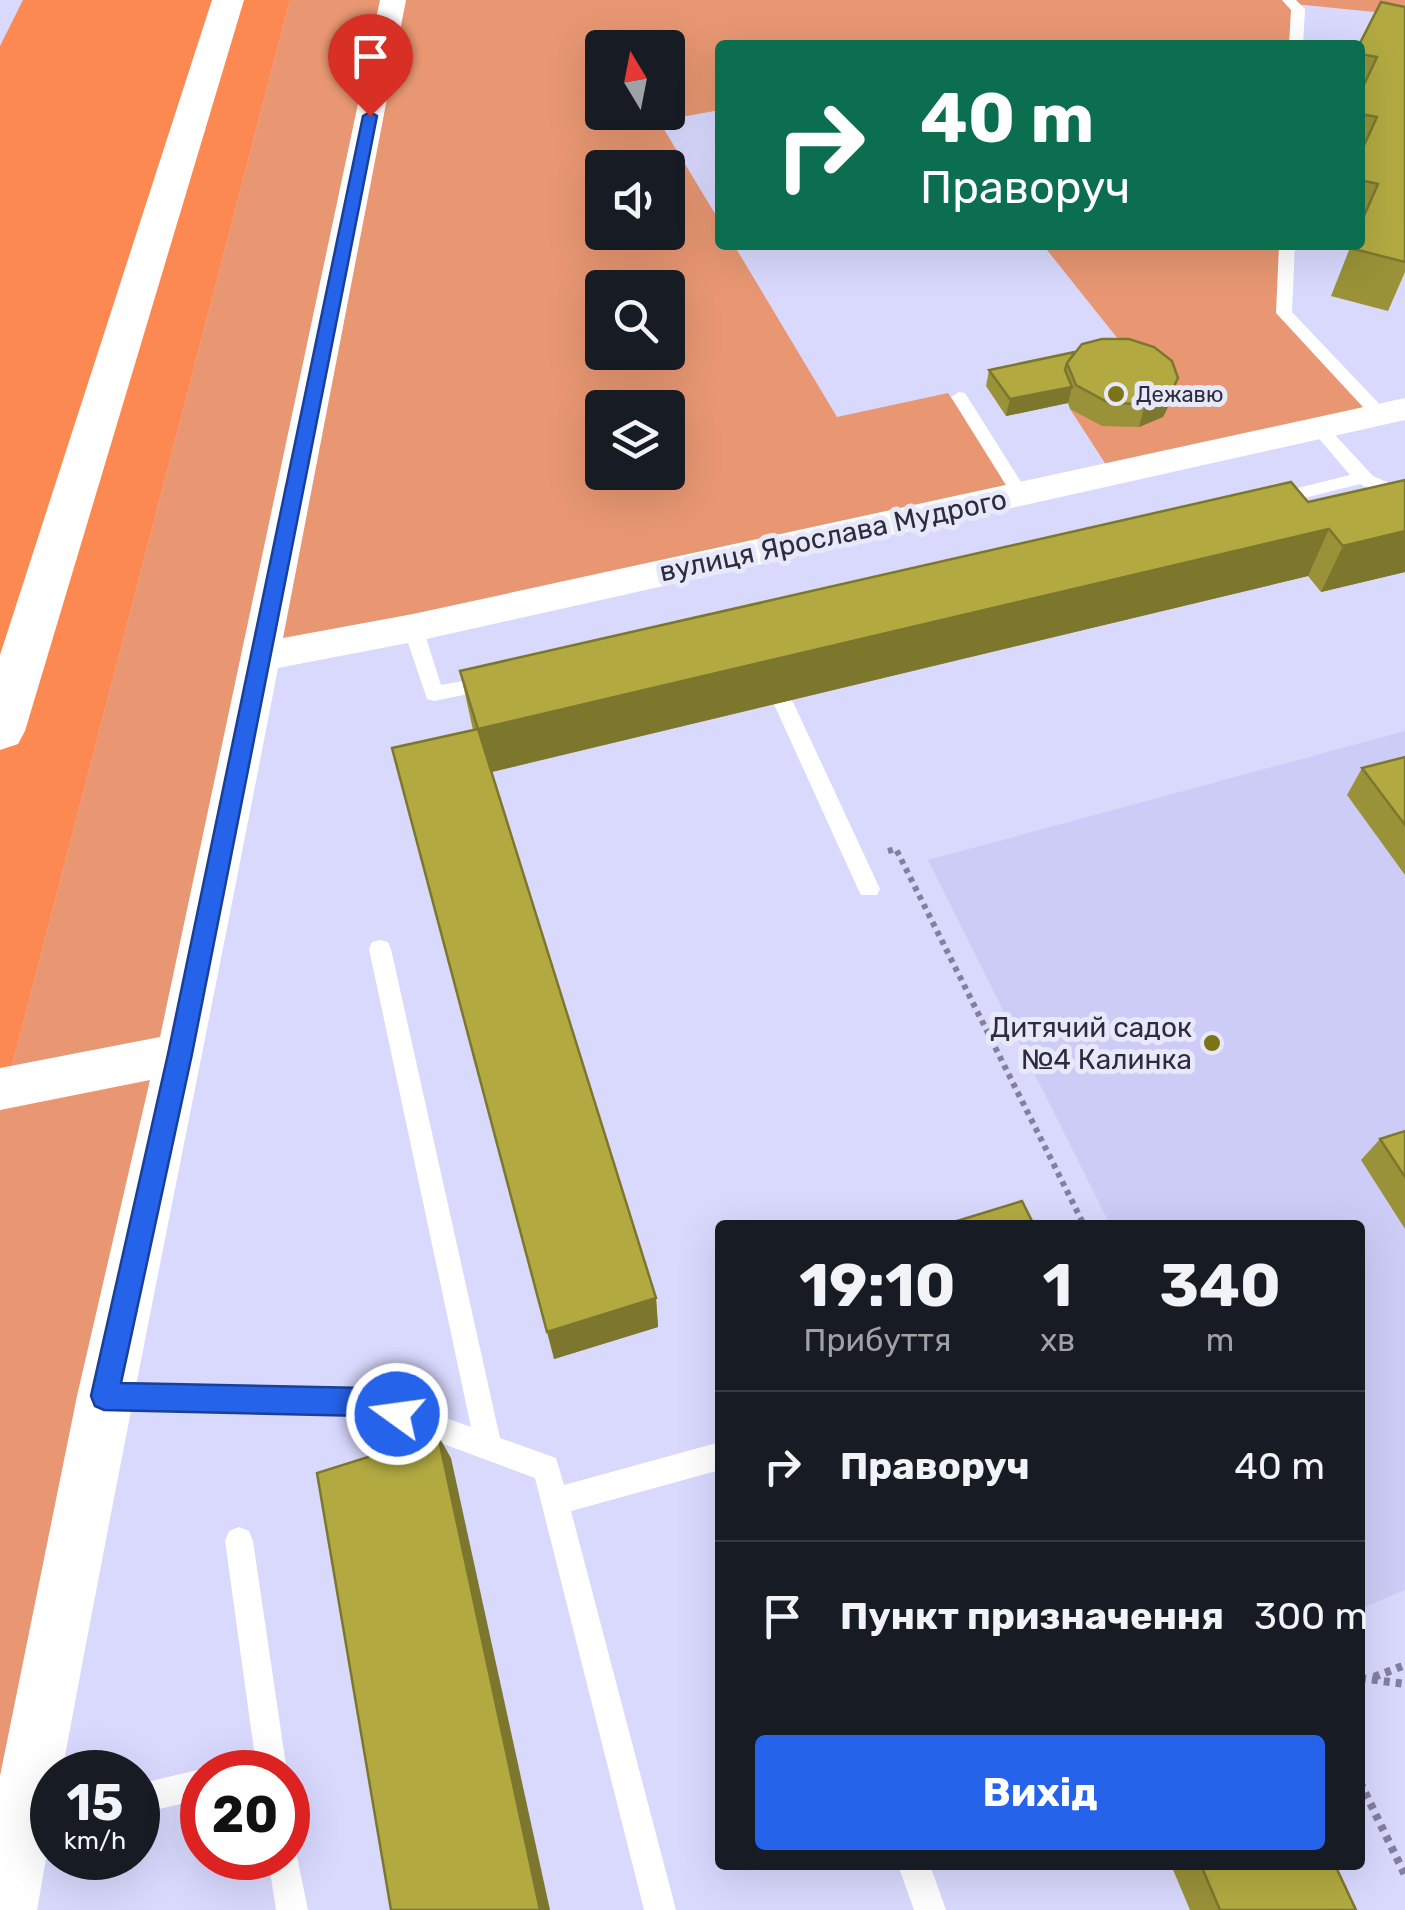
<!DOCTYPE html>
<html lang="uk">
<head>
<meta charset="utf-8">
<style>
  :root { --surface:#171b24; --page:#242831; --text:#f1f3f6; --muted:#9ea1a6; --line:#363941; --accent:#2563eb }
  body { margin:0; font-family:Rubik,sans-serif; background:var(--page); color:var(--text); height:100vh; display:flex; flex-direction:column; font-size:38px; white-space:nowrap }
  * { box-sizing:border-box; margin:0 }
  p { font-size:32px; color:var(--muted) }
  .icon { flex:none; width:55px; height:55px; fill:none; stroke:currentColor; stroke-width:2; stroke-linecap:round; stroke-linejoin:round }
  .map { position:relative; flex:1; overflow:hidden }
  .panel { position:absolute; left:715px; top:1220px; width:650px; height:650px; display:flex; flex-direction:column; background:var(--surface); border-radius:10px; box-shadow:0 10px 40px #0002 }
  .panel>* { flex:none }
  .banner { position:absolute; left:715px; top:40px; width:650px; height:210px; border-radius:10px; box-shadow:0 10px 40px #0002; background:#0b6e4f; color:#fff; overflow:hidden }
  .needle { width:65px; rotate:350deg }
  .fabs { position:absolute; left:585px; top:30px; display:grid; gap:20px }
  .fabs a { display:grid; place-items:center; width:100px; height:100px; border-radius:10px; background:var(--surface); box-shadow:0 10px 40px #0002; font-size:50px }
  .speed { position:absolute; left:30px; top:1750px; display:flex; gap:20px; font-size:50px; font-weight:700; text-align:center }
  .speed>* { display:grid; place-content:center; width:130px; height:130px; border-radius:50%; background:var(--surface); box-shadow:0 10px 40px #0002; line-height:1 }
  .speed small { font-size:25px; font-weight:400 }
  .speed .limit { border:15px solid #d22; background:#fff; color:#111 }
  .pin { position:absolute; display:grid; place-items:center; width:85px; height:85px; color:#fff; margin:-102px -42px; border-radius:50% 50% 50% 0; rotate:-45deg; box-shadow:0 0 10px #0007 }
  .pin .icon { rotate:45deg }
  .me { position:absolute; width:110px; margin:-55px; rotate:284deg; stroke-linejoin:round; filter:drop-shadow(0 0 8px #0008) }
  .turn { display:flex; align-items:center; gap:35px; height:210px; padding:0 40px; font-size:45px }
  .turn .icon { width:130px; height:130px; stroke-width:2.5 }
  .turn b { display:block; font-size:70px; line-height:85px }
  .eta { display:flex; justify-content:space-evenly; align-items:center; height:170px; text-align:center }
  .eta b { font-size:60px; font-weight:700; line-height:70px }
  .button { display:flex; gap:20px; margin-top:auto; padding:20px 40px }
  .button a { flex:1; height:115px; border-radius:10px; background:var(--accent); color:#fff; font-size:40px; font-weight:700; line-height:115px; text-align:center }
  ul { padding:0; list-style:none }
  li { display:flex; align-items:center; gap:30px; height:150px; padding:0 40px; border-top:2px solid var(--line) }
  li div { flex:1 }
  li b { display:block; font-size:38px }
  li em { font-style:normal }
  .map>svg:first-child { display:block }
  .built { fill:#ccccf6 }
  .green { fill:#e89772; fill-rule:evenodd }
  .forest { fill:#fc8952 }
  .lines { fill:none; stroke-linecap:round; stroke-linejoin:round }
  .path-far1 { stroke:#81819d; stroke-width:6; stroke-dasharray:5 5; stroke-linecap:butt }
  .path { stroke:#81819d; stroke-width:8; stroke-dasharray:6 6; stroke-linecap:butt }
  .lane { fill:#fff; fill-rule:evenodd }
  .street { fill:#fff; fill-rule:evenodd }
  .primary { fill:#fff; fill-rule:evenodd }
  .wall { fill:#999238 }
  .shaded-wall { fill:#7d772e }
  .building { fill:#b2aa41; stroke:#7d772e; stroke-width:2.5 }
  .route { fill:#2563eb; stroke:#184099; stroke-width:2.5 }
  .poi-dot { fill:#7c7518; stroke:#e8e8fb; stroke-width:4 }
  .labels { text-anchor:middle; stroke-width:10; stroke-linejoin:round; paint-order:stroke }
  .far-poi-label { font-size:22px; fill:#2c2c3e; stroke:#e8e8fb; text-anchor:start }
  .street-label { font-size:28px; fill:#2c2c3e; stroke:#e8e8fb }
  .poi-label { font-size:28px; fill:#2c2c3e; stroke:#e8e8fb; text-anchor:end }
</style>
</head>
<body>
<div class="map">
<svg width="1405" height="1910" viewBox="0 0 1405 1910">
  <rect width="100%" height="100%" fill="#d9d9fe"/>
  <path class="built" d="M1405 731V1590L1360 1609V1225H1110L928 860Z"/>
  <path class="green" d="M290 0H1405V15L1294 4 1296 45H720V110L659 121 720 222V245H734L837 417 948 393 1020 494 260 657 0 1910V1112ZM602 48H668V112H602ZM602 168H668V232H602ZM602 288H668V352H602ZM602 408H668V472H602Z
    M1043 245H1287L1284 313 1380 415 1112 474 1070 409 1130 354Z"/>
  <path class="forest" d="M23 0H290L0 1112V46Z"/>
  <g class="lines">
    <path class="path-far1" d="M888 851 896 849 1084 1225"/>
    <path class="path" d="M1374 1677 1405 1665
      M1360 1678 1405 1684
      M1360 1782 1405 1875"/>
    <path class="lane" d="M1282 0H1296L1305 9 1303 45H1289L1291 10Z
      M1279 245H1295L1292 312 1386 411V419H1374L1276 313Z
      M959 392 965 393 1026 490V498H1014L951 397Z
      M1319 422 1325 424 1373 476 1405 490V502L1384 497 1360 484 1272 506 1266 504V496L1350 475 1310 428Z
      M413 621 423 628 441 685 491 676 501 683 498 688 434 701 427 699 403 628Z
      M783 695 793 702 880 889 877 895H861L858 889 773 702Z
      M380 940 388 942 391 949 500 1438 556 1458 564 1485 720 1442V1470L571 1511 676 1910H644L535 1478 366 1415 104 1409 94 1406 91 1396 94 1386 104 1383 366 1389 471 1427 369 949 372 942Z
      M239 1527 249 1531 253 1541 287 1772H257L225 1541 229 1531Z
      M202 1769 211 1772H202V1799L138 1814V1784Z
      M288 1844 295 1847 308 1910H276L268 1858H288Z
      M898 1865H930L946 1910H914Z"/>
    <path class="street" d="M380 0H406L283 638 413 614 1405 398V420L413 642 278 668C207 1036 130 1403 62 1772H52V1825L37 1910H0V1776L77 1396 150 1080 0 1110V1068L160 1037Z"/>
    <path class="primary" d="M212 0H244L25 731 18 744 0 750V655Z"/>
  </g>
  <path class="wall" d="M1405 7V272L1388 311 1331 296 1351 245H1360V45Z
    M1075 352 1171 401 1163 417 1139 427 1102 426 1070 409 1068 403 1006 416 986 386 989 370Z
    M1405 480V572L1321 592 1308 576 492 772 656 1298 658 1327 554 1359 473 730 460 671 1308 502Z
    M1405 757V875L1347 795 1362 768Z
    M1405 1131V1229L1361 1160 1380 1139Z
    M1171 1865H1335L1356 1910H1190Z"/>
  <path class="shaded-wall" d="M1178 378 1171 401 1163 417 1139 427 1145 404Z
    M1072 387 1068 403 1006 416 1010 399Z
    M1329 529 1308 576 487 773 478 729Z
    M1405 531V572L1321 592 1343 546Z
    M656 1298 658 1327 554 1359 547 1332Z
    M438 1435 451 1458 550 1910H540Z"/>
  <path class="building" d="M1381 2 1405 7V262L1350 248 1351 245H1360V225L1378 184 1360 180V154L1377 117 1360 114V93L1377 57 1360 54 1359 45Z
    M1102 339H1129L1154 347 1172 361 1178 378 1170 394 1145 404 1109 403 1076 385 1067 363 1082 344Z
    M1075 352 1067 363 1065 370 1072 387 1010 399 989 370Z
    M1405 480V531L1343 546 1329 529 478 729 460 671 1291 482 1308 502Z
    M478 729 656 1298 547 1332 392 748Z
    M1405 757V825L1362 768Z
    M1405 1131V1177L1380 1139Z
    M1022 1201 1034 1225H944Z
    M438 1435 540 1910H391L317 1473Z
    M1201 1865H1335L1356 1910H1220Z"/>
  <path class="route" d="M370 112 377 116 192 1054 121 1383 366 1388 407 1404 411 1414 407 1423 397 1427 366 1416 104 1410 95 1406 91 1396 168 1054 363 116Z"/>
  <g class="poi-dot">
    <circle cx="1116" cy="394" r="10"/>
    <circle cx="1212" cy="1043" r="10"/>
  </g>
  <g class="labels">
    <g class="far-poi-label">
      <text x="1136" y="402">Дежавю</text>
    </g>
    <g class="street-label">
      <text transform="translate(833 535) rotate(-12)" y="10">вулиця Ярослава Мудрого</text>
    </g>
    <g class="poi-label">
      <text x="1192" y="1037">Дитячий садок<tspan x="1192" dy="32">№4 Калинка</tspan></text>
    </g>
  </g>
</svg>
<div class="fabs">
<a><svg class="needle" viewBox="-14 -14 28 28"><path d="M0-13l5 13h-10z" fill="#e53935"/><path d="M0 13l5-13h-10z" fill="#9ea1a6"/></svg></a>
<a><svg class="icon" aria-label="sound" viewBox="0 0 24 24"><path d="M4 9h4l5-4v14l-5-4H4zM17 9q2 3 0 6"/></svg></a>
<a><svg class="icon" aria-label="search" viewBox="0 0 24 24"><circle cx="10" cy="10" r="6"/><path d="M15 15l6 6"/></svg></a>
<a><svg class="icon" aria-label="layers" viewBox="0 0 24 24"><path d="M12 4l9 5-9 5-9-5zM3 14l9 5 9-5"/></svg></a>
</div>
<div class="speed"><div>15<small>km/h</small></div><div class="limit">20</div></div>
<div class="pin" style="left:370px;top:116px;background:#d93025"><svg class="icon" aria-label="arrive" viewBox="0 0 24 24"><path d="M6 21V4h12l-3 4 3 4H6"/></svg></div>
<svg class="me" style="left:397px;top:1414px" viewBox="-20 -20 40 40"><circle r="17" fill="#2563eb" stroke="#fff" stroke-width="3"/><path d="M0-11L8 9 0 5-8 9z" fill="#fff"/></svg>
<div class="banner">
<div class="turn"><svg class="icon" aria-label="right" viewBox="0 0 24 24"><path d="M7 20v-9h11M14 6l5 5-5 5"/></svg><div><b>40 m</b>Праворуч</div></div>
</div>
<section class="panel">
<div class="eta">
<div><b>19:10</b><p>Прибуття</p></div>
<div><b>1</b><p>хв</p></div>
<div><b>340</b><p>m</p></div>
</div>
<ul>
<li><svg class="icon" aria-label="right" viewBox="0 0 24 24"><path d="M7 20v-9h11M14 6l5 5-5 5"/></svg><div><b>Праворуч</b></div><em>40 m</em></li>
<li><svg class="icon" aria-label="arrive" viewBox="0 0 24 24"><path d="M6 21V4h12l-3 4 3 4H6"/></svg><div><b>Пункт призначення</b></div><em>300 m</em></li>
</ul>
<div class="button"><a>Вихід</a></div>
</section>
</div>
</body>
</html>
